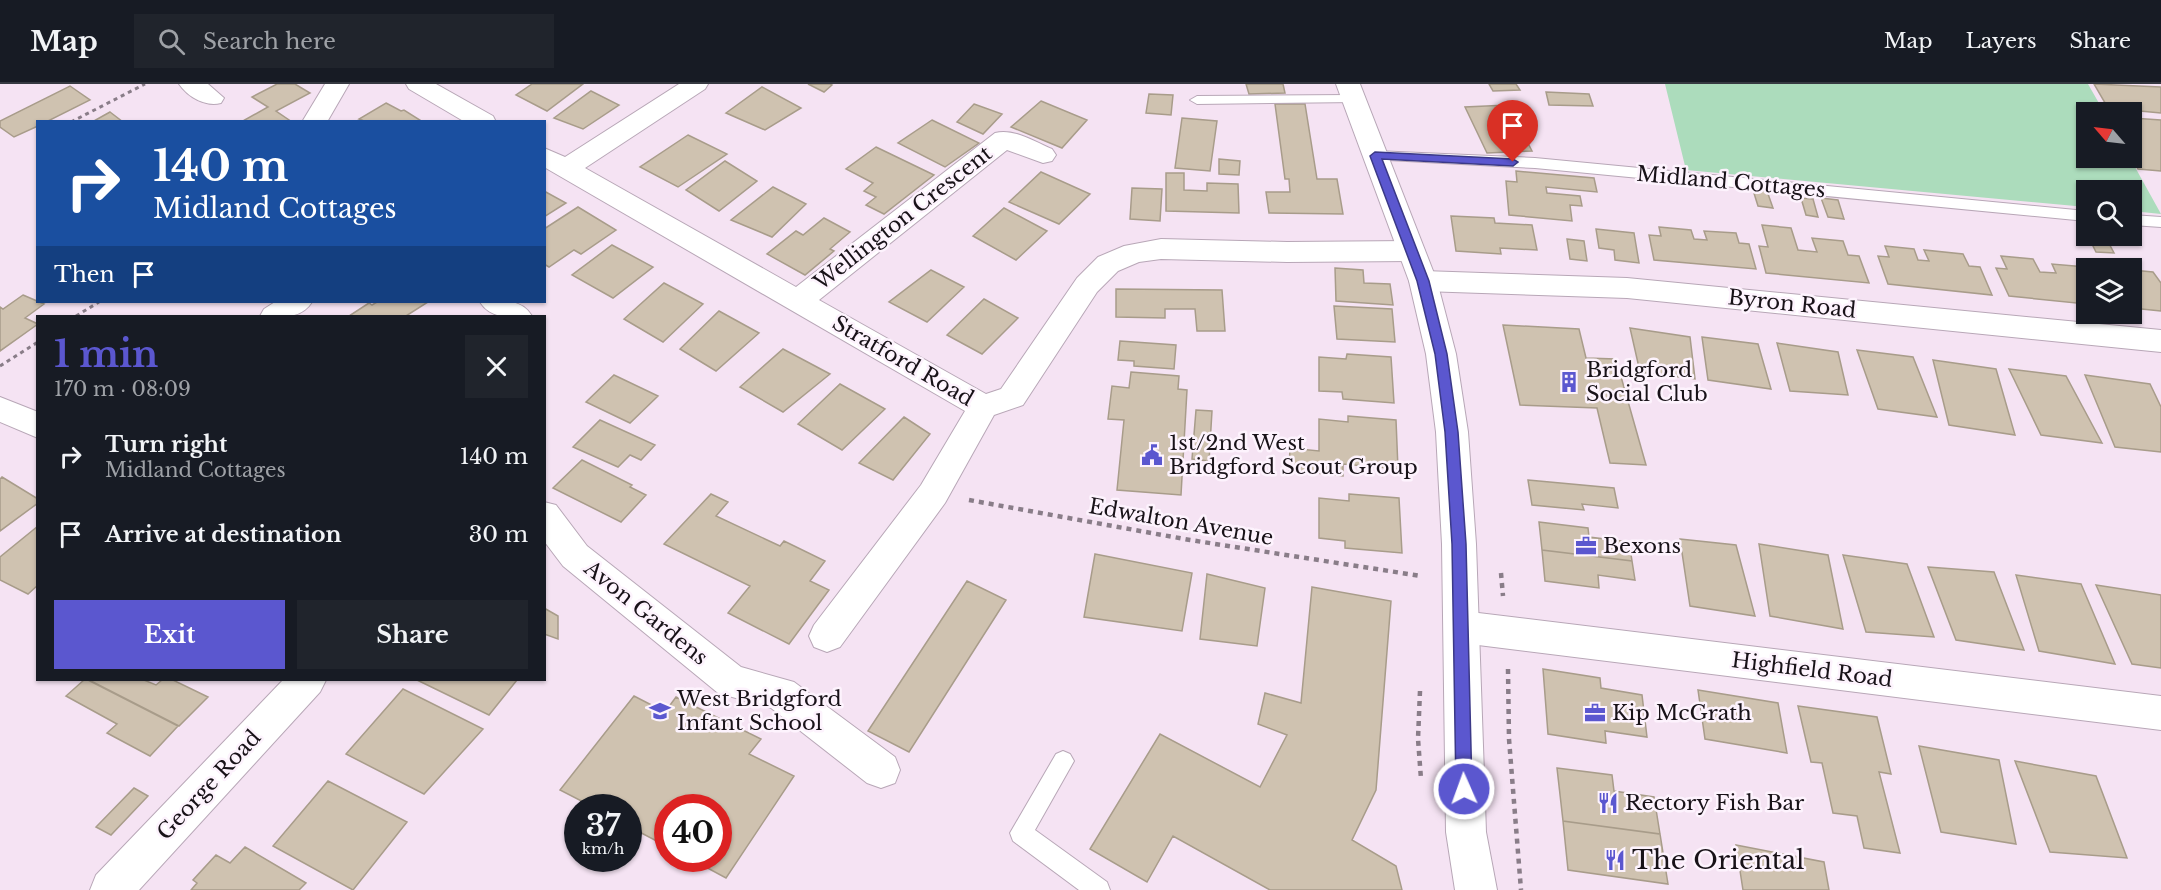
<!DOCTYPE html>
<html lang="en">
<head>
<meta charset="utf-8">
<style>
  :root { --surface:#171b24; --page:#20242c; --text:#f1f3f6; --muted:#9ea1a6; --line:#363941; --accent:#5b57cf }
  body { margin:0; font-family:"Libre Baskerville",serif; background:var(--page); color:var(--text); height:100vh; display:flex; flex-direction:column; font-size:22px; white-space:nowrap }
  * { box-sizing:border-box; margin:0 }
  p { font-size:20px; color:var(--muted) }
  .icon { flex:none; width:33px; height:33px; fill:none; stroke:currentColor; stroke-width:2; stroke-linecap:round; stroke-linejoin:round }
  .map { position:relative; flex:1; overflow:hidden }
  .sheet { position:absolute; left:36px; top:231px; width:510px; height:366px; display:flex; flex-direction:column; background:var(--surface); border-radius:0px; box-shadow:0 2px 4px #0004 }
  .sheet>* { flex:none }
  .banner { position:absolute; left:36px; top:36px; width:510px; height:183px; border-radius:0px; box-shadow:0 2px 4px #0004; background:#1a4fa0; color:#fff; overflow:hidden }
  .needle { width:39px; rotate:298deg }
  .controls { position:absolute; left:2076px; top:18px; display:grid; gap:12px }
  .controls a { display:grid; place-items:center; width:66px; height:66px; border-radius:0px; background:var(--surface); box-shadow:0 2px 4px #0004; font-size:30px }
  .speed { position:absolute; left:564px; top:710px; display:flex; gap:12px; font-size:30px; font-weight:700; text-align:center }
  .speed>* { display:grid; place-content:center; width:78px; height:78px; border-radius:50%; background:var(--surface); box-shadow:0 2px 4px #0004; line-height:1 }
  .speed small { font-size:15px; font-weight:400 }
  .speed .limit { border:9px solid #d22; background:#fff; color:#111 }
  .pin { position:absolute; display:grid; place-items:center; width:51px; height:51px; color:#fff; margin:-62px -26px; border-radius:50% 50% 50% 0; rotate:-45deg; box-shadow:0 0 6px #0007 }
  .pin .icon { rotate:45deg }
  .me { position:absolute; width:66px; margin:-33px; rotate:358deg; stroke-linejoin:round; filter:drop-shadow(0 0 4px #0008) }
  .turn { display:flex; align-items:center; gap:21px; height:126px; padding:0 18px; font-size:27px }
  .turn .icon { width:78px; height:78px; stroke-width:2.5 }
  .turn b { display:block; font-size:42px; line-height:51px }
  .then { display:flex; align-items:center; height:57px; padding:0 18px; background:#0003; gap:12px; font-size:22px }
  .round { display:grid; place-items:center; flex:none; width:63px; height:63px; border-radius:0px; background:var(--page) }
  .overview { display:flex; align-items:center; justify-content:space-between; height:102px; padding:0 18px }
  h1 { font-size:36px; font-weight:700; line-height:45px; color:var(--accent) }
  .primary-button { display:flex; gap:12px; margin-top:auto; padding:12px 18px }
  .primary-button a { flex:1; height:69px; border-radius:0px; background:var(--accent); color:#fff; font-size:24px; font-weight:700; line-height:69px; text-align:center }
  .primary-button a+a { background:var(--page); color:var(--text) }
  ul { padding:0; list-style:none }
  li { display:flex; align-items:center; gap:18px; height:78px; padding:0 18px }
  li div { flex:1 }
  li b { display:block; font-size:22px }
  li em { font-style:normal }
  header { display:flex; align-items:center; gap:36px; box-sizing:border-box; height:84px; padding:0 30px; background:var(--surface); border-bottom:2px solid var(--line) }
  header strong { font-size:28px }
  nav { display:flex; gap:33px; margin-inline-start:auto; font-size:21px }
  .search { width:420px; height:54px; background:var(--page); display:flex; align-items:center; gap:15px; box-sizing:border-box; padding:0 21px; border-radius:0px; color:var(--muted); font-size:22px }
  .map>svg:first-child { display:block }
  .green { fill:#acdcbc }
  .building { fill:#cfc2b0; stroke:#a89c8a; stroke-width:1.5 }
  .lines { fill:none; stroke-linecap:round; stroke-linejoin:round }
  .service-casing { stroke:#b8a7b7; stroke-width:2 }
  .minor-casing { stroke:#b8a7b7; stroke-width:2 }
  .tertiary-casing { stroke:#b8a7b7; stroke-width:2 }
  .path-far1 { stroke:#897d88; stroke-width:3; stroke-dasharray:4 4; stroke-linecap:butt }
  .path { stroke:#897d88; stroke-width:4.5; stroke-dasharray:5 5; stroke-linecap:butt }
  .service { fill:#fff; fill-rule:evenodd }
  .minor { fill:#fff; fill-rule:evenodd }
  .tertiary { fill:#fff; fill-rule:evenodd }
  .route { fill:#5b57cf; stroke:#3b3987; stroke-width:1.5 }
  .labels { text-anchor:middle; stroke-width:5; stroke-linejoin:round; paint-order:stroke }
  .street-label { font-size:21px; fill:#181218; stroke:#fdf3fd }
  .poi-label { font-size:21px; fill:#181218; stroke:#fdf3fd; text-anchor:start }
  .near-poi-label { font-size:26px; fill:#181218; stroke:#fdf3fd; text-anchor:start }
</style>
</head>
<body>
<header>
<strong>Map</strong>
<div class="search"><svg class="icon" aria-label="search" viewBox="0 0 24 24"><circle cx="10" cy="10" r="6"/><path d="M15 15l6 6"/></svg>Search here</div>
<nav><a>Map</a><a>Layers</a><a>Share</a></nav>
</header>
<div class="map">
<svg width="2161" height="806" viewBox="0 0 2161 806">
  <rect width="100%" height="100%" fill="#f5e3f3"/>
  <path class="green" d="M1665 0H2088L2104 28H2086V74H2130L2161 130 2132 127V106H2086V123L1686 86Z"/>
  <path class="building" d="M277 0H295L310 9 276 27 292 38H241L268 23 252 13Z
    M532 0H583L547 27 516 11Z
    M808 0H830L832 1 824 8Z
    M1246 0H1283L1285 9 1249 10Z
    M1489 0H1516L1520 6 1493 7Z
    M2094 0 2161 3V29L2108 24Z
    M70 2 90 16 46 38H38V42L14 53 0 43V37Z
    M762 3 801 24 765 46 726 29Z
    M591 7 619 21 583 45 554 34Z
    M1546 8 1589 10 1593 22 1549 21Z
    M1149 10 1173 11 1171 31 1146 29Z
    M1041 17 1087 36 1062 64 1011 43Z
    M386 19 401 27 404 26 423 38H360L362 36 359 35Z
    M974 20 1002 30 983 50 957 38Z
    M1275 20H1305L1317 95H1337L1343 130 1269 129 1266 108H1290L1289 95H1285Z
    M1508 21 1532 67 1487 69 1465 23Z
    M110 28 123 38H92Z
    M1182 34 1217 37 1210 87 1175 84Z
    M2132 34 2161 36V87L2138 85 2132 73Z
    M932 36 979 59 945 83 898 59Z
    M688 51 727 70 678 103 640 83Z
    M876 63 934 91 884 130 866 121 876 113 864 107 873 99 846 85Z
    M1219 75 1240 77 1239 91 1219 90Z
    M725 77 757 97 719 127 686 106Z
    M1516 87 1594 94 1597 108 1546 103 1547 109 1580 112 1582 122 1570 121 1572 137 1509 131 1506 97 1517 98Z
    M1041 88 1090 110 1059 140 1009 118Z
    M1166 89H1184V106L1207 107V99L1238 100 1239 129 1166 127Z
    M773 103 806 120 772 153 731 136Z
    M1132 104 1162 105 1160 137 1130 135Z
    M1753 106 1767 107 1773 124 1758 122Z
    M544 107 566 119 544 133Z
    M1801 114 1813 115 1818 133 1806 131Z
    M1821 114 1838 116 1844 135 1828 133Z
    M578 123 616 146 581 170 574 166 549 183 544 180V145Z
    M1004 124 1047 147 1016 176 973 152Z
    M1451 132 1494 134 1495 139 1532 141 1537 166 1500 164 1501 170 1456 167Z
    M824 134 850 148 830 165 834 167 805 191 767 170 796 147 803 151Z
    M1762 141 1791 144 1798 166 1817 168 1812 154 1843 157 1848 171 1859 172 1869 199 1766 189 1759 162 1768 163Z
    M1659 143 1691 146 1694 155 1707 156 1704 147 1736 149 1739 159 1749 160 1756 185 1654 176 1649 151 1661 152Z
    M1596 145 1634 149 1639 179 1615 176 1614 166 1599 164Z
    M2088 152H2105L2114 169 2096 168Z
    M1567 155 1584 157 1587 177 1570 175Z
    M612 161 653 183 613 214 572 191Z
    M1885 162 1914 165 1918 176 1929 177 1924 166 1963 170 1969 182 1980 183 1992 211 1888 200 1878 172 1889 173Z
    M2001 172 2033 175 2040 188 2056 189 2052 180 2086 183V220L2009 212 1996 184 2007 185Z
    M1335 184 1363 186 1364 199 1390 200 1393 221 1336 217Z
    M931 186 964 203 927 238 889 218Z
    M2132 186 2153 188 2161 199V227L2132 224Z
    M664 199 703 220 663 258 624 235Z
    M1116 205 1222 206 1225 247H1197L1195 225H1165V234L1116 233Z
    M23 211 44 220 25 234 38 240 0 267V223L3 225Z
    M984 215 1018 234 982 270 947 251Z
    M377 218H428L406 232H349L369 219 372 221Z
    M1334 222 1392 225 1395 258 1337 255Z
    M719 227 759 249 716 287 680 265Z
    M1503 241 1579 245 1586 274 1616 275 1646 381 1610 379 1597 324 1520 321Z
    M1630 244 1690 253 1695 295 1640 288Z
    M1702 253 1758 260 1771 305 1708 296Z
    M1120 257 1176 261 1174 285 1134 282V277L1118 276Z
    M1777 259 1838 268 1848 311 1790 307Z
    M783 265 830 290 783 328 740 303Z
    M1857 266 1913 273 1937 333 1878 325Z
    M1347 270 1391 273 1394 319 1343 315 1342 308 1319 307V273L1346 275Z
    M1933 276 1996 285 2015 351 1949 341Z
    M2009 285 2066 292 2102 359 2041 351Z
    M1131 288 1179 292 1178 305 1187 306 1181 411 1117 406 1124 336 1108 335 1112 302 1129 304Z
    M614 291 658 312 630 339 586 318Z
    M2085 291 2150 300 2161 323V368L2115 363Z
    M840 300 885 325 842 366 798 340Z
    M1196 326 1212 327 1209 377 1192 375Z
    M1348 332 1396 336 1398 385 1343 380V392L1289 386 1290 364 1319 367V335L1348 338Z
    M904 333 930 350 893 396 859 379Z
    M600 336 655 361 641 376 630 371 618 383 573 363Z
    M582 376 632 401 630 403 646 411 621 438 553 404Z
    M2 393 38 415V419L0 447V395Z
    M1528 396 1614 404 1618 424 1582 420 1584 426 1532 421Z
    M711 410 728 418 716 432 780 462 784 457 825 477 810 497 829 506 789 560 728 529 750 502 664 460Z
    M1349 410 1399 414 1402 469 1345 464V457L1319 454V414L1349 417Z
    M1539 438 1588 444 1589 453 1629 458 1632 477 1542 466Z
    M38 442V501L28 510 0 496V473Z
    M1680 455 1736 461 1755 532 1690 522Z
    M1759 460 1828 471 1843 545 1770 532Z
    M1542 466 1632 477 1635 496 1598 491 1599 504 1545 497Z
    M1095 470 1192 489 1182 547 1084 533Z
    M1843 471 1907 480 1934 553 1866 548Z
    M1928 483 1994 488 2024 566 1956 556Z
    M1207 490 1265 504 1257 562 1200 555Z
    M2016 491 2081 500 2115 580 2039 567Z
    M967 497 1006 516 909 668 868 647Z
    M2096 501 2161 511V584L2132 580Z
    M1312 503 1391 517 1376 706 1352 756 1396 782 1402 806H1270L1173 752 1147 798 1090 765 1160 650 1260 703 1287 651 1258 640 1265 609 1301 619Z
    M544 524 558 532V555L544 550Z
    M1543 585 1600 594 1601 604 1642 611 1647 653 1605 647 1606 659 1548 650Z
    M84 596H88L178 642 150 672 107 649 117 640 66 612Z
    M89 596H144L156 601 162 596H173L208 613 179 642Z
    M417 596H517L489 631Z
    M403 605 483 645 424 710 346 670Z
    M1698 606 1778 619 1787 669 1705 655Z
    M634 612 665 628 676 613 761 655 749 670 794 692 726 794 689 774H718V723H668V763L628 742V723H593L560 706Z
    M1798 622 1877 633 1891 690 1879 688 1900 769 1864 764 1857 732 1833 729 1822 679 1811 678Z
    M1919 662 1999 676 2016 760 1941 748Z
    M2015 677 2096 692 2127 774 2050 768Z
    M1557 684 1612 691 1614 707 1654 713 1660 750 1563 737Z
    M328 697 407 738 353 806 273 762Z
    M134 704 148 712 111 751 96 743Z
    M1563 737 1660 750 1668 800 1568 786Z
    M1736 761 1824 778 1829 806H1743Z
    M245 763 306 799 299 806H191L197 799 193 796 216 771 230 779Z"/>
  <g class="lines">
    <defs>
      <path id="service" d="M1353 11 1360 15 1358 18 1197 20 1190 16 1197 12Z
        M1375 67 1535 74 2086 127V137L1535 84 1370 75 1368 72Z
        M2132 131 2161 133V143L2132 141Z
        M1063 667 1070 670 1074 677 1035 746 1107 798 1110 806H1079L1013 757 1010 749 1056 670Z"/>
      <path id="minor" d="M179 0H208L224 14 221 19C205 23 188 13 179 0Z
        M325 0H349L327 38H302Z
        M406 0H436L493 32 496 38H465L409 5Z
        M679 0H708L705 5 585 84 796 203 995 49C1014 44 1035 58 1052 65L1056 71 1052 77 1043 79 1007 66 819 216 986 310 1001 305 1077 194 1098 173 1124 162 1161 155 1287 158 1411 157 1421 160 1425 167 1421 174 1411 177 1287 178 1161 175 1139 178 1118 187 1097 208 1023 321 994 331 945 419 840 563 827 568 814 563 809 552 814 541 921 401 965 327 544 83V64L565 73Z
        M1423 187 1627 194 2161 246V268L1627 214 1423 207 1413 204 1409 197 1413 190Z
        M275 218H312C300 237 279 232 260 232L264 225Z
        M480 218C499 216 521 214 532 232 513 234 491 236 480 218Z
        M0 313 38 328V354L0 338Z
        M544 418 556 421 587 462 741 583 794 598 895 673 900 686 895 699 881 704 867 699 771 624 718 609 563 482 544 457Z
        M1462 527 2161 612V646L1462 559 1449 554 1444 543 1449 532Z
        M283 596H326L320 608 139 806H90L96 791Z"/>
      <path id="tertiary" d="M1336 0H1360L1437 197 1456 270 1468 348 1476 460 1486 748 1497 806H1455L1446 748 1442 460 1436 348 1426 270 1409 197Z"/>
    </defs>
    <use href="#service" class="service-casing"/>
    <use href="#minor" class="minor-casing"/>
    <use href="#tertiary" class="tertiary-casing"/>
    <path class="path-far1" d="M71 38 145 0
      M76 232 99 218
      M0 282 38 258"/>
    <path class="path" d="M969 416 1190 456 1421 492
      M1501 489 1503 512
      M1508 585 1509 655 1521 806
      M1420 607 1418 655 1421 695"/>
    <use href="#service" class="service"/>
    <use href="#minor" class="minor"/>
    <use href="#tertiary" class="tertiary"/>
  </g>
  <path class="route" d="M1375 68 1513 75 1518 78 1513 82 1382 75 1429 197 1447 270 1458 348 1466 460 1472 705 1470 710 1464 713 1459 710 1456 705 1452 460 1445 348 1435 270 1417 197 1370 72Z"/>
  <defs>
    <symbol id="building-bare" viewBox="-9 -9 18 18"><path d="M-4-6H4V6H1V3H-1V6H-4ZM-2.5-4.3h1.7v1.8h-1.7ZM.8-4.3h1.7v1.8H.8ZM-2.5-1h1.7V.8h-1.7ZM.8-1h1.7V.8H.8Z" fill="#5b57cf" stroke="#fdf3fd" stroke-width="2.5" paint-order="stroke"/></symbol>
    <symbol id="civic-bare" viewBox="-9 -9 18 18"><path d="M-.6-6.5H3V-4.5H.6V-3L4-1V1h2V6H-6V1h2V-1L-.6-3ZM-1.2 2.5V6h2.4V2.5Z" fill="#5b57cf" stroke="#fdf3fd" stroke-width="2.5" paint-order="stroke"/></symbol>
    <symbol id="office-bare" viewBox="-9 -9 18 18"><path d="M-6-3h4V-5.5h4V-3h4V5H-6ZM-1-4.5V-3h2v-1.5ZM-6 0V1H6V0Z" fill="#5b57cf" stroke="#fdf3fd" stroke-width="2.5" paint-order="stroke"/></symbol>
    <symbol id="school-bare" viewBox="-9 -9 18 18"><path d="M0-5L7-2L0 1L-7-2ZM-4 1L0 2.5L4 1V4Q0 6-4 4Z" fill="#5b57cf" stroke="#fdf3fd" stroke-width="2.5" paint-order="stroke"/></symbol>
    <symbol id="restaurant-bare" viewBox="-9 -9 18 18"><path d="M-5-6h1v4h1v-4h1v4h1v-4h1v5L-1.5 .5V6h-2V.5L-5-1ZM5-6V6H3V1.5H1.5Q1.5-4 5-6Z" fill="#5b57cf" stroke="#fdf3fd" stroke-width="2.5" paint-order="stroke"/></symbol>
  </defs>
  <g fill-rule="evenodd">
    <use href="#building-bare" x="1554" y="283" width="30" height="30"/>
    <use href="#civic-bare" x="1137" y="356" width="30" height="30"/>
    <use href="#office-bare" x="1571" y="447" width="30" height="30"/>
    <use href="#school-bare" x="645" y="612" width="30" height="30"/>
    <use href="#office-bare" x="1580" y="614" width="30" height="30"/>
    <use href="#restaurant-bare" x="1593" y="704" width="30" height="30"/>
    <use href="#restaurant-bare" x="1600" y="761" width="30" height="30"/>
  </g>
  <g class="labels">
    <g class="street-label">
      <text transform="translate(1731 98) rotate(5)" y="7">Midland Cottages</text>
      <text transform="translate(903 134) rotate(-38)" y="7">Wellington Crescent</text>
      <text transform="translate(1792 220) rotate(6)" y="7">Byron Road</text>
      <text transform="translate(903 277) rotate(30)" y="7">Stratford Road</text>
      <text transform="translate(1181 438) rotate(10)" y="7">Edwalton Avenue</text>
      <text transform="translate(646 529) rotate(39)" y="7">Avon Gardens</text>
      <text transform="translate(1812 586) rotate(7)" y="7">Highfield Road</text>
      <text transform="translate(209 701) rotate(-47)" y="7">George Road</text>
    </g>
    <g class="poi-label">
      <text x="1586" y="293">Bridgford<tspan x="1586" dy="24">Social Club</tspan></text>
      <text x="1169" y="366">1st/2nd West<tspan x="1169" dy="24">Bridgford Scout Group</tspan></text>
      <text x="1603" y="469">Bexons</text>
      <text x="677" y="622">West Bridgford<tspan x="677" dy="24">Infant School</tspan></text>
      <text x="1612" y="636">Kip McGrath</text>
      <text x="1625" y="726">Rectory Fish Bar</text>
    </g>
    <g class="near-poi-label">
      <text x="1632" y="785">The Oriental</text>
    </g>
  </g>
</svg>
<div class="controls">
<a><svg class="needle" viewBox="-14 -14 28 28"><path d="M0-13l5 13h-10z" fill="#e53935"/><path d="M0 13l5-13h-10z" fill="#9ea1a6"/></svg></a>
<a><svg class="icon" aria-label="search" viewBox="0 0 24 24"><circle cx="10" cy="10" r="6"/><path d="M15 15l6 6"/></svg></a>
<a><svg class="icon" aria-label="layers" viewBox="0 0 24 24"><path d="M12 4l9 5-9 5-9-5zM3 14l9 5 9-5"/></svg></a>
</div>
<div class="speed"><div>37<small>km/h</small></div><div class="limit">40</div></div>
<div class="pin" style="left:1513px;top:78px;background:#d93025"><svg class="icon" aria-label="arrive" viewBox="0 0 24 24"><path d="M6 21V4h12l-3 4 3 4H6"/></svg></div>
<svg class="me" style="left:1464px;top:705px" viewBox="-20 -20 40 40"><circle r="17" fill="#5b57cf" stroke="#fff" stroke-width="3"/><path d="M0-11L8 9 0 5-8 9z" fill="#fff"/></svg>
<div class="banner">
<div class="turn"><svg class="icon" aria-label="right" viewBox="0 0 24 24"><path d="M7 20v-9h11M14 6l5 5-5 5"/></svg><div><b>140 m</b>Midland Cottages</div></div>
<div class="then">Then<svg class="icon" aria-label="arrive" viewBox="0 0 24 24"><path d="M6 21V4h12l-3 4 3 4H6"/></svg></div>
</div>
<section class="sheet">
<div class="overview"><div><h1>1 min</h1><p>170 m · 08:09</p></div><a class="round"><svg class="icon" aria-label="close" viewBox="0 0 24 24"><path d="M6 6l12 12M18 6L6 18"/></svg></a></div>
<ul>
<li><svg class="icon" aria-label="right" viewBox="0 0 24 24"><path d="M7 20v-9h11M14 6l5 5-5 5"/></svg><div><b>Turn right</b><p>Midland Cottages</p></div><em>140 m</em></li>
<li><svg class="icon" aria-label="arrive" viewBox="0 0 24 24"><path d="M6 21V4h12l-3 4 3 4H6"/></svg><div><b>Arrive at destination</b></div><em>30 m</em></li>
</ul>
<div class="primary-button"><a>Exit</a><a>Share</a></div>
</section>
</div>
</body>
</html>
